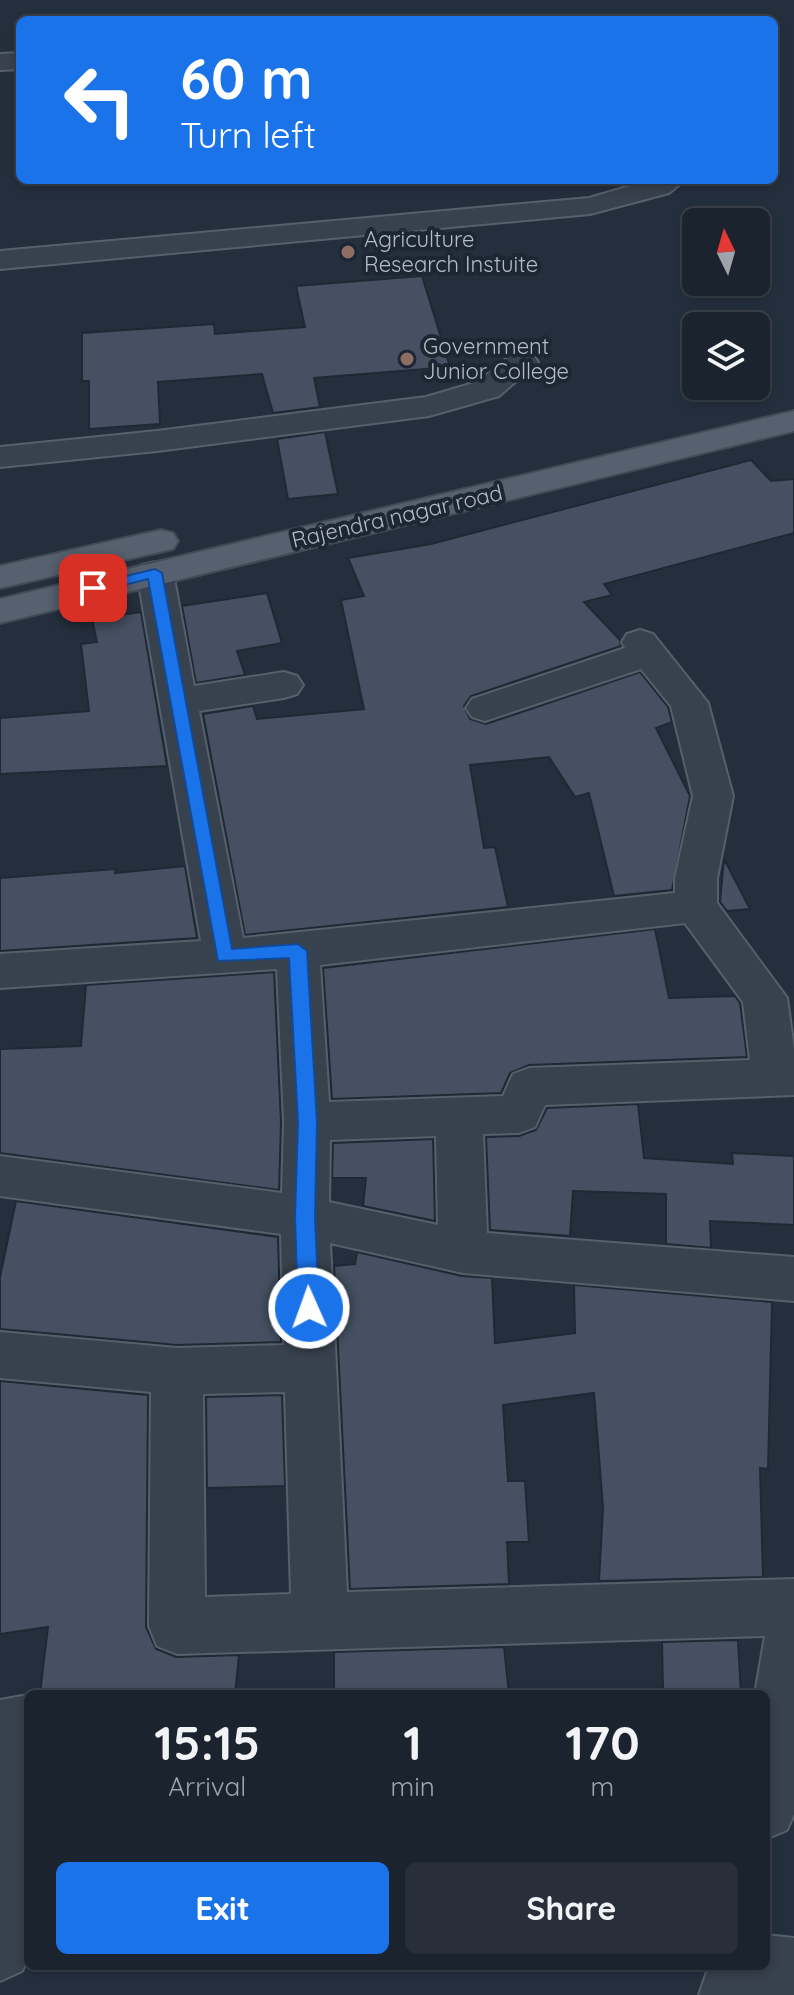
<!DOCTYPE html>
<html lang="en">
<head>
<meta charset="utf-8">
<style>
  :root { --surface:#1b232e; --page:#282f3a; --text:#f1f3f6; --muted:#a0a4aa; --line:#39404a; --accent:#1a73e8 }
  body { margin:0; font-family:Quicksand,sans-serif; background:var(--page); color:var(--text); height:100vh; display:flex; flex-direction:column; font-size:30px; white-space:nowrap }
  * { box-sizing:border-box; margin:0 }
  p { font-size:26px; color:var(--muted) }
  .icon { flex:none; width:44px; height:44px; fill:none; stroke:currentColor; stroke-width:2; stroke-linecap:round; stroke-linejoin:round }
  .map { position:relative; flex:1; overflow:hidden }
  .sheet { position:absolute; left:24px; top:1690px; width:746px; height:280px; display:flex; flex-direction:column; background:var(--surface); border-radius:12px; box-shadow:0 4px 12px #0003,0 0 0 2px var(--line) }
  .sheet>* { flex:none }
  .guide { position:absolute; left:16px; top:16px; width:762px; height:168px; border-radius:12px; box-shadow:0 4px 12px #0003,0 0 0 2px var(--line); background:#1a73e8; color:#fff; overflow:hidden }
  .needle { width:52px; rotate:355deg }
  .controls { position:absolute; left:682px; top:208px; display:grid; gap:16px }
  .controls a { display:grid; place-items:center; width:88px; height:88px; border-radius:12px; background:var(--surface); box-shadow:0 4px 12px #0003,0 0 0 2px var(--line); font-size:40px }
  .pin { position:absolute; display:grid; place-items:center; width:68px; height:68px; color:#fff; margin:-34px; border-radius:16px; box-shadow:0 4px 12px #0006 }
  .me { position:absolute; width:88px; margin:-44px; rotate:358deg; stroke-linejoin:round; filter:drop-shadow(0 0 6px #0008) }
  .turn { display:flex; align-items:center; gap:28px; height:168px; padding:0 32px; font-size:36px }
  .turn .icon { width:104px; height:104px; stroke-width:2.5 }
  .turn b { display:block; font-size:56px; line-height:68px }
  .eta { display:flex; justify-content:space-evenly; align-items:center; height:136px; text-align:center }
  .eta b { font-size:48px; font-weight:800; line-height:56px }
  .button { display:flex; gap:16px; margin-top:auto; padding:16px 32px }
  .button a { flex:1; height:92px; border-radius:12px; background:var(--accent); color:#fff; font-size:32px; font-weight:800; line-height:92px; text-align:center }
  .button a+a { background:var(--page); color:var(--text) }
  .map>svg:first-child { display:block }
  .building { fill:#455162; stroke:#1f2835; stroke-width:2 }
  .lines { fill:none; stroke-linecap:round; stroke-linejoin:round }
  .street-casing { stroke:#565f6c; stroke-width:4 }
  .primary-casing { stroke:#414a57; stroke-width:4 }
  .street { fill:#38414e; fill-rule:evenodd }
  .primary { fill:#56606e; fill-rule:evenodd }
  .route { fill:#1a73e8; stroke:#114b97; stroke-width:2 }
  .education-dot { fill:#8d6e63; stroke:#1d2633; stroke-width:3 }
  .labels { text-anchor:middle; stroke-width:8; stroke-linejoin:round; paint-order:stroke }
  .far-poi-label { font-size:22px; fill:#b4bcc9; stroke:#1d2633; text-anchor:start }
  .far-street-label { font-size:22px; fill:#b4bcc9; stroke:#1d2633 }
</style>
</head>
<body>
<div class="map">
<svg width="794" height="1995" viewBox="0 0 794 1995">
  <rect width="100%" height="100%" fill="#242f3e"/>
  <path class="building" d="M422 276 450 367 314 378 320 407 273 413 262 374 158 382 160 424 89 429V381H82V333L214 324 215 334 305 327 296 286Z
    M325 432 338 494 288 499 277 439Z
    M751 460 771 481 794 479V533L604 584 612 595 584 602 620 640 621 646 471 696 464 706 470 719 486 724 640 672 668 707 672 722 656 728 690 796 672 890 614 896 589 793 575 797 549 757 470 765 484 848 495 847 508 907 245 935 203 714 253 706 257 719 364 709 341 600 364 596 348 558 431 544Z
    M267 593 282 643 237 651 245 675 196 683 182 606Z
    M141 612 167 766 0 774V718L89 711 81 644 97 642 92 619Z
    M724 859 750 909 727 911 720 902Z
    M185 866 197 938 0 951V878L116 869 115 873Z
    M655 929 669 998 735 996 740 1003 747 1057 529 1065 510 1073 501 1093 332 1099 323 968Z
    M274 972 281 1122 279 1190 0 1153V1049L81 1046 86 985Z
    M638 1104 644 1158 733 1164 732 1153 794 1156V1225L710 1221 711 1248 666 1244V1194L573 1191 570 1236 490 1230 486 1137 519 1136 536 1130 547 1108Z
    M433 1139 435 1221 363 1206 366 1178H332L333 1143Z
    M16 1201 278 1237 281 1342 177 1345 0 1329V1277Z
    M357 1252 462 1276 492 1278 495 1343 575 1333 574 1285 772 1302 768 1469 760 1468 763 1577 599 1581 603 1508 594 1393 503 1405 508 1481H525L529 1542H507L509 1584 350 1589 334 1266 355 1264Z
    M0 1381 148 1395 146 1627 156 1649 176 1657 239 1655 235 1694H40L48 1627 0 1634Z
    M282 1395 285 1486 207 1488 206 1397Z
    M738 1640 741 1694 663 1689 662 1642Z
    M504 1647 509 1694H334V1652Z"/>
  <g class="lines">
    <defs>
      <path id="street" d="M20 53V69L0 70V54Z
        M651 180H685L669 193 590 214 0 269V251L589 198Z
        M522 353 533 355 538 362 499 396 429 416 157 451 0 467V447L157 431 426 397 477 382 511 355Z
        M155 562 168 565 173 573 194 686 284 672 297 676 303 685 297 694 284 698 199 711 243 938 675 893V878L693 796 671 706 641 669 485 721 472 717 466 708 472 699 625 648 622 642 627 634 640 630 653 634 708 703 733 796 717 878V903L787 998 794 1049V1095L545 1105 535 1127 519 1133 483 1134 487 1233 794 1257V1301L463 1273 330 1243 347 1592 794 1579V1814L787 1830 766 1839V1694H755L765 1636 177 1654 157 1646 149 1626 151 1392 0 1378V1332L177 1348 284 1345 281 1234 0 1196V1156L282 1193 284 1122 277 969 0 988V954L201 941 137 573 142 565ZM685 923 743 1002 750 1060 529 1068 513 1074 503 1096 329 1102 320 965ZM436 1136 438 1225 329 1202 330 1140ZM285 1392 291 1594 205 1597 203 1394Z
        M22 1696 28 1698V1958L22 1971 0 1981V1700Z
        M766 1935 794 1938V1995H699L709 1966H766Z"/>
      <path id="primary" d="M794 411V431L0 623V599Z
        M161 530 173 533 178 541 173 549 0 588V566Z"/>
    </defs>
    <use href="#street" class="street-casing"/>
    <use href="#primary" class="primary-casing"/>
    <use href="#street" class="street"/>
    <use href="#primary" class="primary"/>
  </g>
  <path class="route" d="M155 569 162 573 232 949 298 944 307 951 317 1122 315 1217 319 1308 316 1314 309 1317 301 1314 298 1308 295 1217 298 1122 289 958 218 961 148 579 93 593 85 588 88 585Z"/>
  <g class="education-dot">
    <circle cx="348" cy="252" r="8"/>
    <circle cx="407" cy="359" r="8"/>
  </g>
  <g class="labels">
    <g class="far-poi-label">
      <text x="364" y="247">Agriculture<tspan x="364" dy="25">Research Instuite</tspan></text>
      <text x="423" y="354">Government<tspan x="423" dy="25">Junior College</tspan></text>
    </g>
    <g class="far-street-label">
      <text transform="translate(397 516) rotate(-13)" y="8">Rajendra nagar road</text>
    </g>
  </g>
</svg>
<div class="controls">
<a><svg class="needle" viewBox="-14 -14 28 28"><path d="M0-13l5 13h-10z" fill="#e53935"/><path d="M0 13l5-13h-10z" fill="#a0a4aa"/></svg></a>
<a><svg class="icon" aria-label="layers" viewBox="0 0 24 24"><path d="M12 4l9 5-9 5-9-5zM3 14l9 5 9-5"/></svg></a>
</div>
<div class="pin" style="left:93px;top:588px;background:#d93025"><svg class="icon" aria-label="arrive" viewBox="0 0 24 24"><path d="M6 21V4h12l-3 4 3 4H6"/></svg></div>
<svg class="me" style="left:309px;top:1308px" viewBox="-20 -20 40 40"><circle r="17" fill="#1a73e8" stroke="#fff" stroke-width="3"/><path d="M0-11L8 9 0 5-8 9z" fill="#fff"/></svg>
<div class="guide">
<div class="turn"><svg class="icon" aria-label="left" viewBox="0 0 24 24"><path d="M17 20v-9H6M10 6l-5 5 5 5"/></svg><div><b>60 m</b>Turn left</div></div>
</div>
<section class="sheet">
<div class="eta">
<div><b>15:15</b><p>Arrival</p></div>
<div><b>1</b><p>min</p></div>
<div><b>170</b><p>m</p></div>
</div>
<div class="button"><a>Exit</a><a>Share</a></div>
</section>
</div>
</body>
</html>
